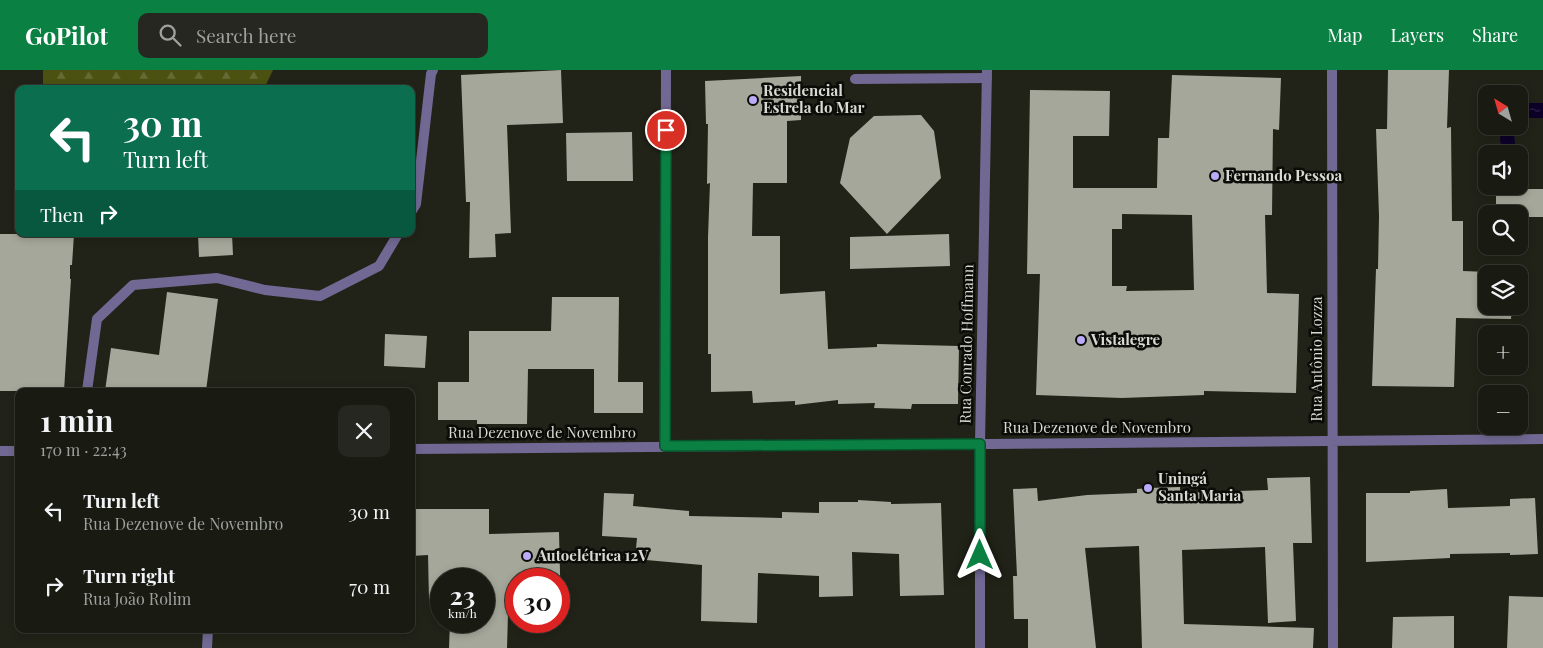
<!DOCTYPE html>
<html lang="en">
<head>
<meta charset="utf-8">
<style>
  :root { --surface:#191a12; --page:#262720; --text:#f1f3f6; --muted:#9fa19f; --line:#373832; --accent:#0b8043 }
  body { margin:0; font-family:"Playfair Display",serif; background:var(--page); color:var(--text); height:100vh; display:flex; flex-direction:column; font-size:19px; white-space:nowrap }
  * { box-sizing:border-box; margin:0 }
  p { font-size:16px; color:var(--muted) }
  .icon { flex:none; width:28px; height:28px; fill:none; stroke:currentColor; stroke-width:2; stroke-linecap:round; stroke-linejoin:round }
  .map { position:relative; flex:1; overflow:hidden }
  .details { position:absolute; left:15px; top:318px; width:400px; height:245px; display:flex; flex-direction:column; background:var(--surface); border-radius:10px; box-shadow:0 2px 8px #0003,0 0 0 1px var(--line) }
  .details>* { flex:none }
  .hud { position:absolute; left:15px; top:15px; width:400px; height:152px; border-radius:10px; box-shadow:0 2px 8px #0003,0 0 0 1px var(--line); background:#0b6e4f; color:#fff; overflow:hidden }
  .needle { width:32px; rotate:323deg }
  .controls { position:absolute; left:1478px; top:15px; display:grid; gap:10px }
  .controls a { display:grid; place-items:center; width:50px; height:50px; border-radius:10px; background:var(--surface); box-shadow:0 2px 8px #0003,0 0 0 1px var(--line); font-size:25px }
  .speed { position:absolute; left:430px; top:498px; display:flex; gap:10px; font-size:25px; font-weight:700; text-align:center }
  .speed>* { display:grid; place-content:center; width:65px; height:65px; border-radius:50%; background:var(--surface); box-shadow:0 2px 8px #0003,0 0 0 1px var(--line); line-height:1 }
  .speed small { font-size:12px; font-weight:400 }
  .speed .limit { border:8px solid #d22; background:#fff; color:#111 }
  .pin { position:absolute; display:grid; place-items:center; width:42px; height:42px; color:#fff; margin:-21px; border:2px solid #fff; border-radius:50%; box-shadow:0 1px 5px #0007 }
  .me { position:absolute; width:55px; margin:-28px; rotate:0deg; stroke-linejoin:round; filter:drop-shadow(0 0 4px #0008) }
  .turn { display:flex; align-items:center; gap:18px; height:105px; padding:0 25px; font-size:22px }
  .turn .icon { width:65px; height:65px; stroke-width:2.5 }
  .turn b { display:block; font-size:35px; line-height:42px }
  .then { display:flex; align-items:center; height:48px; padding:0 25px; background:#0003; gap:10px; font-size:19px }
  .round { display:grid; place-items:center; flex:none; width:52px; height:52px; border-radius:10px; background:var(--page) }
  .overview { display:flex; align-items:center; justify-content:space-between; height:85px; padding:0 25px }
  h1 { font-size:30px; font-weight:700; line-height:38px }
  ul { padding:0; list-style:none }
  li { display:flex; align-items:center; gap:15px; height:75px; padding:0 25px }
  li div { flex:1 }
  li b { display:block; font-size:19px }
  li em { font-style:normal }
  header { display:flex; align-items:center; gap:30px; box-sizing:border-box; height:70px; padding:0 25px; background:var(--accent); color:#fff }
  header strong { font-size:24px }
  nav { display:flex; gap:28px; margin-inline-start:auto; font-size:18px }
  .search { width:350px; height:45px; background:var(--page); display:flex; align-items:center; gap:12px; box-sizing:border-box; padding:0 18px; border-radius:10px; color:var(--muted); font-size:19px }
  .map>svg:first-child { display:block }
  .forest { fill:url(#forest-firs) }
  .water { fill:url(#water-ripples) }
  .building { fill:#a4a799; fill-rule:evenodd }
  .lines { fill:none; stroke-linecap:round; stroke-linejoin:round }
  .lane { stroke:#716993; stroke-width:10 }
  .street { stroke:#716993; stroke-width:10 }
  .route-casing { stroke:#07532c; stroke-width:12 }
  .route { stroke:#0b8043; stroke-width:9 }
  .poi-dot { fill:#baaaf7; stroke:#0b0c07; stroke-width:2 }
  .labels { text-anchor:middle; stroke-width:5; stroke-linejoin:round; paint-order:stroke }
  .poi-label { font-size:15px; font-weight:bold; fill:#d8d9d2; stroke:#0b0c07; text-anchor:start }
  .street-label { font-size:15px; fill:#d8d9d2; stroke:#0b0c07 }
</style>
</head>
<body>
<header>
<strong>GoPilot</strong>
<div class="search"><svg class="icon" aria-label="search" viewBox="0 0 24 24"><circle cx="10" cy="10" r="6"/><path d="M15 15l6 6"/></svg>Search here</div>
<nav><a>Map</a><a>Layers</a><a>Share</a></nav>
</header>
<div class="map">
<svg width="1543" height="578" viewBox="0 0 1543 578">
  <defs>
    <pattern id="forest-firs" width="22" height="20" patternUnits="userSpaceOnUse" patternTransform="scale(1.25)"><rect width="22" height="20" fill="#4b5211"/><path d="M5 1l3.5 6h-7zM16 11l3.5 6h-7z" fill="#646a33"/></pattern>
    <pattern id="water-ripples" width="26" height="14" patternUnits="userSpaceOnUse" patternTransform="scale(1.25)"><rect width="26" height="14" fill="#0d0028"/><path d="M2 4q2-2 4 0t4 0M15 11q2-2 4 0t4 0" fill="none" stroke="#302546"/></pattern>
  </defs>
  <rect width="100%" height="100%" fill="#212318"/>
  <path class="forest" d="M43 0H273L264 19H43Z"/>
  <path class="water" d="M1522 33H1543V48H1522Z
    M1514 63 1516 84H1501L1500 65Z"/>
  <path class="building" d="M561 0 563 53 507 55 511 163 495 164 496 187 469 188 470 132H466L461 5Z
    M1388 0H1449L1447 58 1451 57 1452 151H1463V201L1513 203 1486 204V236H1512L1511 249 1456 248 1454 317 1372 316 1376 199H1378L1379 146 1376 59H1387Z
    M1172 5 1281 8 1279 60 1273 59 1272 145H1265L1267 223 1299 224 1296 323 1204 321V325L1122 328 1036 325 1040 204H1027L1030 20 1110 21 1109 66H1073V118H1157L1158 68H1169ZM1122 144 1192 145 1194 220 1126 221 1127 216H1112V159H1122Z
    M801 6V50L787 51V113H753L752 166H780V224L825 221 828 279 877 277V274L959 276 958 334H912L911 339 874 338 875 333 838 334V330L795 335V331L753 333 752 321 711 322V284H708V167L710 113 707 114 708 54H706L705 11Z
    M921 45 934 61 941 108 887 164 840 113 850 68 874 46Z
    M632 62 633 111H567L566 63Z
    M1496 119H1543V147H1519V144H1496Z
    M0 164H74L72 195H70V209H71L64 321H0Z
    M198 164H232L233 185 199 187Z
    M949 164 950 196 850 199V167Z
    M167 222 218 229 206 321H105L111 278 159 285Z
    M552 227H619L618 312H643V343H594V299H528L527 354H477V350H438V312H469V261H551Z
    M385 264 427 266 425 298 384 296Z
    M1310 407 1312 473H1293L1296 551 1268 553 1265 477 1182 480 1184 554 1314 558 1313 578H1142L1139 476 1085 478 1096 578H1028V549H1014L1013 506H1017L1013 419 1037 418 1038 431 1087 425 1137 423V419L1148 418 1180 417V423L1268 420 1267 408Z
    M1447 419 1448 438 1510 436V429L1535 428 1538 484 1510 485V483L1450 484V488L1366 492V423H1410V421Z
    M604 423 634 424 633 436 689 441V446L782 448V442L819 443V432H858V430L891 432V434L941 433 944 525 900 526 899 484 852 482 853 526 819 527V506L758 503 757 553 701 551 702 495 635 489 637 468 602 466Z
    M411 439H489V464L559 462 561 543H559V509H516V544H508L507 578H449L450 551H484V509H441V530H429L428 485 411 486Z
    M1509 526 1543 527V578H1507Z
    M1454 546V578H1392L1393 547Z"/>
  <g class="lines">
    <path class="lane" d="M855 9 987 8
      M411 142 416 134 431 4 433 0
      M87 321 97 249 133 215 217 208 265 220 320 226 379 196 398 164"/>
    <path class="street" d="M1332 0 1333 578
      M665 377 666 0
      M411 379 1543 369
      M0 381H19
      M207 578 208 559
      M980 578V374L987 0"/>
  </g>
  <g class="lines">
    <defs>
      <path id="route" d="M666 60 665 376 980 374V485"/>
    </defs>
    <use href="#route" class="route-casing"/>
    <use href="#route" class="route"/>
  </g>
  <g class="poi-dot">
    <circle cx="753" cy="30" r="5"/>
    <circle cx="1215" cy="106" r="5"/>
    <circle cx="1081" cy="270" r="5"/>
    <circle cx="1148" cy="418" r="5"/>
    <circle cx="527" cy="486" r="5"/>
  </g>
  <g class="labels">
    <g class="poi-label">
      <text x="763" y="26">Residencial<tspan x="763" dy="17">Estrela do Mar</tspan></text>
      <text x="1225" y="111">Fernando Pessoa</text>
      <text x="1091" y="275">Vistalegre</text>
      <text x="1158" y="414">Uningá<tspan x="1158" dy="17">Santa Maria</tspan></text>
      <text x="537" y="491">Autoelétrica 12V</text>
    </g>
    <g class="street-label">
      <text transform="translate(967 274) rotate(-89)" y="5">Rua Conrado Hoffmann</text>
      <text transform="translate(1317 289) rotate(-90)" y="5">Rua Antônio Lozza</text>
      <text x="1097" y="363">Rua Dezenove de Novembro</text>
      <text x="542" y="368">Rua Dezenove de Novembro</text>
    </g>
  </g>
</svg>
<div class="controls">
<a><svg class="needle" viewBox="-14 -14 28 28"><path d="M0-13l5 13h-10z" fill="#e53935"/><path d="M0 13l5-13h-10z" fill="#9fa19f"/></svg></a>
<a><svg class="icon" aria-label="sound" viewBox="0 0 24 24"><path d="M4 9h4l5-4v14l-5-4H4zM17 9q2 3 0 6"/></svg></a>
<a><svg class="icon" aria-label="search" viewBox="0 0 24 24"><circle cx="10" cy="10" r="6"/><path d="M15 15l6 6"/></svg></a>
<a><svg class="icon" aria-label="layers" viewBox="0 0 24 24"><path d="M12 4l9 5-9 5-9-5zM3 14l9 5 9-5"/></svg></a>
<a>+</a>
<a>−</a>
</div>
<div class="speed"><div>23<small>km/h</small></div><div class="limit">30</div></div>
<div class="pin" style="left:666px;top:60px;background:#d93025"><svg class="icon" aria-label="arrive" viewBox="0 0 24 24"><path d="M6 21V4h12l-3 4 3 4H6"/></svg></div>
<svg class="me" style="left:980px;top:485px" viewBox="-20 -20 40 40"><path d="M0-17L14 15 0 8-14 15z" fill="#0b8043" stroke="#fff" stroke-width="4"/></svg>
<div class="hud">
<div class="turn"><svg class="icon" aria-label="left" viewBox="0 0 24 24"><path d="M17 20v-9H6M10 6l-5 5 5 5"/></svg><div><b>30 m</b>Turn left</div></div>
<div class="then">Then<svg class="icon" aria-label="right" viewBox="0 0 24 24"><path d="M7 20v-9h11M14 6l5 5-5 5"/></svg></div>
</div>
<section class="details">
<div class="overview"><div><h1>1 min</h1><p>170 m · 22:43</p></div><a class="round"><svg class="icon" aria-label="close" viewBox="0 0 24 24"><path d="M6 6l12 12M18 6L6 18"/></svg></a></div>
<ul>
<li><svg class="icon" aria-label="left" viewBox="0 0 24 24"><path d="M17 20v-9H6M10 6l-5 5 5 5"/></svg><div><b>Turn left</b><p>Rua Dezenove de Novembro</p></div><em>30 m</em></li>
<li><svg class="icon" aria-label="right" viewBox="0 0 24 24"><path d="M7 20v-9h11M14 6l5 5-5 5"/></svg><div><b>Turn right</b><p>Rua João Rolim</p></div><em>70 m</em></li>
</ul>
</section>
</div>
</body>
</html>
